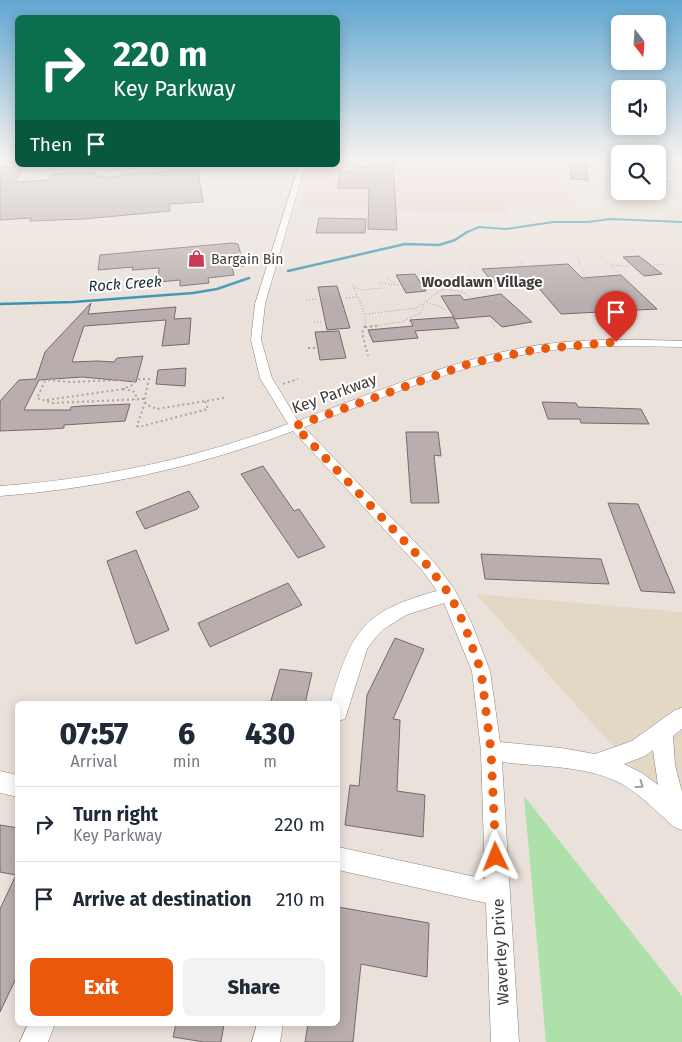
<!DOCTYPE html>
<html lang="en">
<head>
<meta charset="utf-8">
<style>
  :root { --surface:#fff; --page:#f2f2f3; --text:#1f2937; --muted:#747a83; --line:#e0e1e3; --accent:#ea580c }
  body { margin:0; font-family:"Fira Sans",sans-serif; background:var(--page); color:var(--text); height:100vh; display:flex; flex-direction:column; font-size:19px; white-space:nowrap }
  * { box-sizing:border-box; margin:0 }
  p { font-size:16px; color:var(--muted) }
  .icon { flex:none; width:28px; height:28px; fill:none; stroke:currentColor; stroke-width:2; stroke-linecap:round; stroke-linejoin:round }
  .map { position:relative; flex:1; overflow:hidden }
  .drawer { position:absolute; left:15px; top:701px; width:325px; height:325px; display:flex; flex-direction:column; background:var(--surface); border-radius:8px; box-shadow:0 2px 12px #0003 }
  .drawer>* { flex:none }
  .guide { position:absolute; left:15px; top:15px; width:325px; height:152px; border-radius:8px; box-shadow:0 2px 12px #0003; background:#0b6e4f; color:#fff; overflow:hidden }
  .needle { width:32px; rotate:163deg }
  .tools { position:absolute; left:611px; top:15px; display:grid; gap:10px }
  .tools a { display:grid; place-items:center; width:55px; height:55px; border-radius:8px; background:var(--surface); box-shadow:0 2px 12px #0003; font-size:25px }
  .pin { position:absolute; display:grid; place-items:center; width:42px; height:42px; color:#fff; margin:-51px -21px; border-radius:50% 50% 50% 0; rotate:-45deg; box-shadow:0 0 5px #0007 }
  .pin .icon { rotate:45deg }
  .me { position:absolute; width:55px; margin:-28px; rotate:358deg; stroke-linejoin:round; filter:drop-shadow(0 0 4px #0008) }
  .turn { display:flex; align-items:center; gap:18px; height:105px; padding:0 15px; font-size:22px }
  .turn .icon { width:65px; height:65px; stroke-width:2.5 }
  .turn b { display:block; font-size:35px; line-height:42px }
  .then { display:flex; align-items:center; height:48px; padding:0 15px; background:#0003; gap:10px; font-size:19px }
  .eta { display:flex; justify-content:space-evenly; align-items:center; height:85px; text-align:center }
  .eta b { font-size:30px; font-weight:800; line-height:35px }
  .action { display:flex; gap:10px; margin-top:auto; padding:10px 15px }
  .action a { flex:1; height:58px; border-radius:8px; background:var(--accent); color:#fff; font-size:20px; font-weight:800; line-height:58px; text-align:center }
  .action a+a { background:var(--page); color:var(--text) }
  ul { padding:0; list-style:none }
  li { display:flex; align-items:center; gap:15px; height:75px; padding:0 15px; border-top:1px solid var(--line) }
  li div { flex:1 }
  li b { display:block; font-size:19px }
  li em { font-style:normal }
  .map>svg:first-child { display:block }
  .commercial { fill:#ecd2cd }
  .education { fill:#e3d8c3 }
  .green { fill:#aee1a9 }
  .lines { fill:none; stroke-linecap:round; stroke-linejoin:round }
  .stream-far1 { stroke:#3793af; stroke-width:2 }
  .stream { stroke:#3793af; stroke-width:2.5 }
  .building { fill:#b9aead; stroke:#756b6a }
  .minor-casing { stroke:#8c847f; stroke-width:1 }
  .major-casing { stroke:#c2c0c0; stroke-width:1 }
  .path-far1 { stroke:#aba49f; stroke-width:1; stroke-dasharray:1 2; stroke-linecap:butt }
  .path { stroke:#aba49f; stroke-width:2; stroke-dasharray:2 3; stroke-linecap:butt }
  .minor { fill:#fff; fill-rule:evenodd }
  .major { fill:#6dcde6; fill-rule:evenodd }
  .oneway { stroke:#9f9d9c }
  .route { stroke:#ea580c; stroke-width:9; stroke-dasharray:0 16.2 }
  .labels { text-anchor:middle; stroke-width:4; stroke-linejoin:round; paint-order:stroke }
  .far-poi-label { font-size:14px; fill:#3f3b39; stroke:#fff; text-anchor:start }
  .far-neighbourhood-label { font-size:15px; font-weight:bold; fill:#3f3b39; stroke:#fff }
  .far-water-label { font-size:15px; font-style:italic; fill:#1a2f36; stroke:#fff }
  .street-label { font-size:16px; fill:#3f3b39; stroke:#fff }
</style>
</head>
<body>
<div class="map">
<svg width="682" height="1042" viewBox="0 0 682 1042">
  <rect width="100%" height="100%" fill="#eae1db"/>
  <path class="commercial" d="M338 158H558L557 181 564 186 578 207 504 204 507 214 300 208 312 165H338Z"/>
  <path class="education" d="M476 594 682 612V823Z"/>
  <path class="green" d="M524 796 682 996V1042H546Z"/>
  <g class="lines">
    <path class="stream-far1" d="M465 233 479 227 506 229 553 222H588L610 219 682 222"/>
    <path class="stream" d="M288 271 405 244 439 245 455 240 467 232
      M0 304 73 302 193 293 217 289 249 278"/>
  </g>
  <path class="building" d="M370 162H393L397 230 368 229 369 188H338L340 172H358V167L370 168Z
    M570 162 586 163 588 180 571 179Z
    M23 166 15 182 48 180 52 174 73 173 95 172V176H107V178L136 173 198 170 203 202 169 204 170 211 84 219 30 221 31 218 0 220V168Z
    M319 218 366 219 365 233H316Z
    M232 243 238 244 244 266 232 267 234 275 208 278 209 283 180 286V280L158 282 159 268 132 270 133 267 98 270 100 255Z
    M639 256 648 263 662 274 644 276 623 257Z
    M568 264 582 278 621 275 657 309 561 314 531 279 492 282 482 269Z
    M415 274 426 291 406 293 396 275Z
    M337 286 350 328 327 330 318 287Z
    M501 294 532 322 502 327 490 316 455 319 441 296 460 295 464 300Z
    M91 303 88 314 176 307 174 319 191 318 189 344 162 346 166 320 84 326 72 362 98 361 114 362 117 358 143 356 136 382 82 377 39 380 24 410H70L71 407 82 406 130 404 125 421 64 425V428L51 429 0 431V401L19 380 36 379 45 352Z
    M453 317 459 328 415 331 418 338 373 342 368 330 413 326 410 320Z
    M339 331 346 358 320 360 315 332Z
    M186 368 185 386 156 384 158 370Z
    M542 402 576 403 578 407 641 409 649 424 581 423 580 419H548Z
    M406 432H438L441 456 434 455 439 503H411Z
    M263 466 294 511 299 509 325 547 298 558 241 474Z
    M189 491 199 507 197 509 145 529 136 512Z
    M608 503 638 504 675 593 641 591Z
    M136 550 169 630 136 644 107 561Z
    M481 554 601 559 609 584 485 579Z
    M288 583 302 605 210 647 198 623Z
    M395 638 424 649 393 719 400 720 397 791 425 795 423 837 345 825 350 785 359 786 367 695Z
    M280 669 312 673 305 704H270Z
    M0 825 18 828V974L0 1012V909L16 875 0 872Z
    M338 907 429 923 427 977 361 964 353 1042H305L308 1024H338Z
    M176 1024H224L221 1042H204L173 1037Z"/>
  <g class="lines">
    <defs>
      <path id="minor" d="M512 158H518L515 165H499L496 163 499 161 510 162Z
        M595 158H601V161L596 162Z
        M299 165H305L265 304 261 340 272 378 298 421C373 393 447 362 526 347 577 338 630 339 682 341V347C630 346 578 344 527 354 450 368 377 400 304 427L434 562 455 590 472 624 490 671 500 742 561 748 595 754 632 741 675 710 682 708V729L673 736 675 765 682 792V830L674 827C657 812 640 794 620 783 585 765 540 767 502 762L519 1042H491L486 903 338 870V847L485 879 481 751 472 671 444 603 406 615 384 629 375 638 367 649 345 719 338 721V704H330L331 701C352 630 363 611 437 591L422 570 293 431C198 467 101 488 0 496V486C99 479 194 459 288 424L260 378 251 340 255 304ZM653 750 658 785 642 773 624 764 645 756Z
        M658 167 675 178V180L658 182V178L666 177 658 172Z
        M0 771 18 775V797L0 793Z
        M28 1024H55L48 1042H20Z
        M257 1024H283L280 1042H252Z"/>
      <path id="major" d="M666 158H682V162Z"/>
    </defs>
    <use href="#minor" class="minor-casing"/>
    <use href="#major" class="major-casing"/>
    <path class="path-far1" d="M531 158 550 160
      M578 257 586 280 607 291
      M602 257 619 272
      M520 261 524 265
      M613 265 631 267
      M654 265 667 264
      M470 268 479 278 486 279
      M426 271 441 289
      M388 279 395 284
      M352 283C356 296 368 314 365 327
      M379 283 398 285
      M354 287 363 290 382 288
      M346 298 356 297
      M306 300 318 299
      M427 302 445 309
      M366 314 417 308 439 291 446 289 464 293 477 302 495 327
      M314 322H321
      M366 327 401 322 421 313 424 304"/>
    <path class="path" d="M365 326 362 333 368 356
      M365 327 378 326
      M308 348H315
      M283 384 298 379
      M123 389 133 391 136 394 135 400
      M144 399 52 403 37 398 45 381 48 380 70 382 146 379H149L144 401 147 405 157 409 224 398
      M47 400 123 389 132 385 134 380
      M145 402 137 426 139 427 208 409 205 401"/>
    <use href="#minor" class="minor"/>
    <use href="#major" class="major"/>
  </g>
  <defs><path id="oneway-chevron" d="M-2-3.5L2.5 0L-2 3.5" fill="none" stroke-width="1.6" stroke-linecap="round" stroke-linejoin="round" transform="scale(1.25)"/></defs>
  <use class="oneway" href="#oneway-chevron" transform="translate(640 785) rotate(36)"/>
  <linearGradient id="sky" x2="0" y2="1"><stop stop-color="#61a7d1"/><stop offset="0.52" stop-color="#f6f2ef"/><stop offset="1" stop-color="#f6f2ef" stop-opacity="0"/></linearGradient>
  <rect width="682" height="304" fill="url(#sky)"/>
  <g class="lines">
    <path class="route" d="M496 857 491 751 481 671 464 624 450 595 428 566 295 426 471 363 539 349 616 342"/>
  </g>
  <defs>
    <symbol id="shop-bare" viewBox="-9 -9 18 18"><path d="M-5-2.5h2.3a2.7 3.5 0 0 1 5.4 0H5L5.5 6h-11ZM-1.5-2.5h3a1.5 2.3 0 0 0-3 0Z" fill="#ca3a52" stroke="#fff" stroke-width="2.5" paint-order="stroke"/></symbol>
  </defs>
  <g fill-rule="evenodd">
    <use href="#shop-bare" x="184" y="246" width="25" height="25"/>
  </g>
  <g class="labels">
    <g class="far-poi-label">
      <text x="211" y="264">Bargain Bin</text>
    </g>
    <g class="far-neighbourhood-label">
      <text x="482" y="287">Woodlawn Village</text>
    </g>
    <g class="far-water-label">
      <text transform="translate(125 284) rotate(-4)" y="5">Rock Creek</text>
    </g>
    <g class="street-label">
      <text transform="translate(334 393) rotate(-20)" y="6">Key Parkway</text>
      <text transform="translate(500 952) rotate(-93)" y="6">Waverley Drive</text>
    </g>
  </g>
</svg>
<div class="tools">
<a><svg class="needle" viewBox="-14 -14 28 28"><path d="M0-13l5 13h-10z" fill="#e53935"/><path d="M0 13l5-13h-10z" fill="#747a83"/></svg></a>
<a><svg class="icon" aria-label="sound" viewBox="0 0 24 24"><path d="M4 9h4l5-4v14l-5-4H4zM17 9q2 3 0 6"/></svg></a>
<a><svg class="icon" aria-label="search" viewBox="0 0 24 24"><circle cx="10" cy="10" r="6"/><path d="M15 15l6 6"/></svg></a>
</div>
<div class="pin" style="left:616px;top:342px;background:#d93025"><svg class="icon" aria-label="arrive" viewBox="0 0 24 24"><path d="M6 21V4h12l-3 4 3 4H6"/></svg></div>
<svg class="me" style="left:496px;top:857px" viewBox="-20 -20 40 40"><path d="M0-17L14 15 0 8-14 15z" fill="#ea580c" stroke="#fff" stroke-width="4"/></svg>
<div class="guide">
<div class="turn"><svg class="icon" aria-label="right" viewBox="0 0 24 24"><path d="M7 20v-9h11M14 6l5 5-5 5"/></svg><div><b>220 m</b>Key Parkway</div></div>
<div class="then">Then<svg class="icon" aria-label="arrive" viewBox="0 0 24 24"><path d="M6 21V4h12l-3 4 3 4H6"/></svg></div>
</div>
<section class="drawer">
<div class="eta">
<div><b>07:57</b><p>Arrival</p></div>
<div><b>6</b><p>min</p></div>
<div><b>430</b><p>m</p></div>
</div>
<ul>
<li><svg class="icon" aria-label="right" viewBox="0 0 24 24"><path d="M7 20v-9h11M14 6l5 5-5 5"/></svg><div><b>Turn right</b><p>Key Parkway</p></div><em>220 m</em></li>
<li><svg class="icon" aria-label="arrive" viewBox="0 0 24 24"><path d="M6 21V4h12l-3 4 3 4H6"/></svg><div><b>Arrive at destination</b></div><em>210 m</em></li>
</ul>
<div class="action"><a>Exit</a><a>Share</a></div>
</section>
</div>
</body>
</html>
